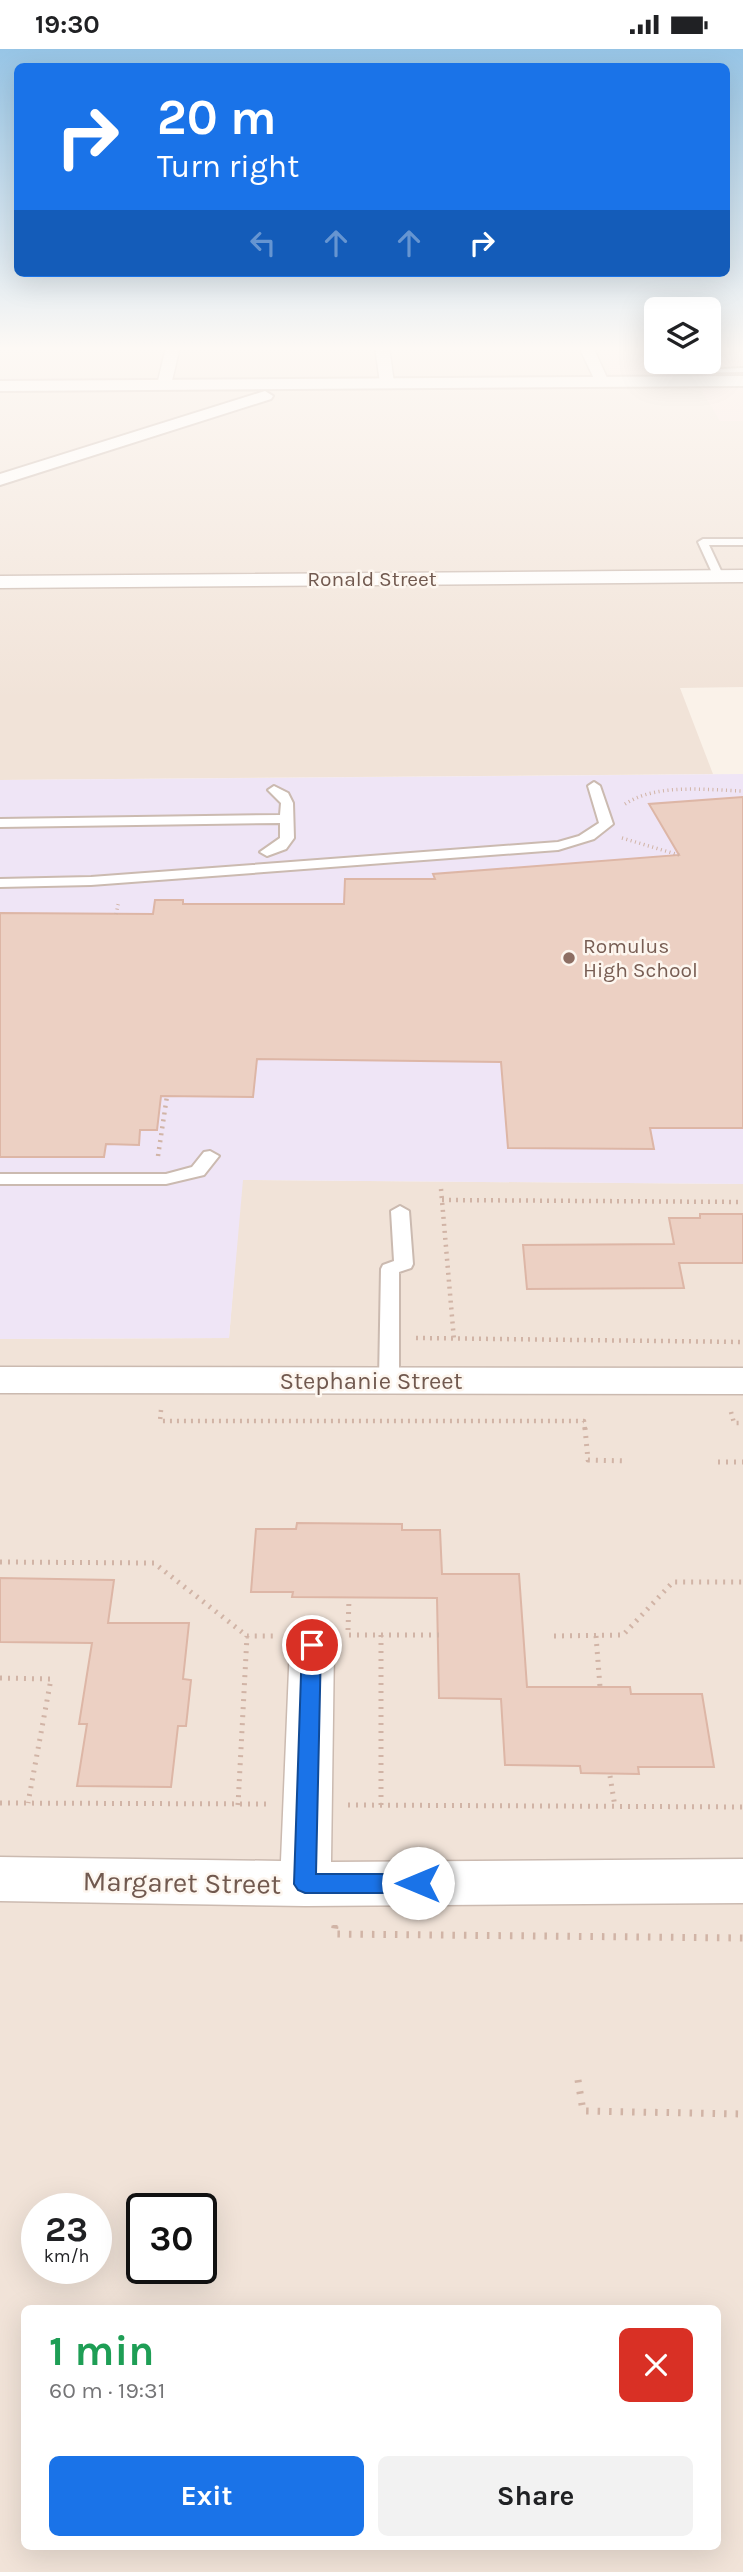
<!DOCTYPE html>
<html lang="en">
<head>
<meta charset="utf-8">
<style>
  :root { --surface:#fff; --page:#f2f2f2; --text:#202124; --muted:#757577; --accent:#1a73e8 }
  body { margin:0; font-family:Karla,sans-serif; background:var(--page); color:var(--text); height:100vh; display:flex; flex-direction:column; font-size:26px; white-space:nowrap }
  * { box-sizing:border-box; margin:0 }
  p { font-size:23px; color:var(--muted) }
  .icon { flex:none; width:38px; height:38px; fill:none; stroke:currentColor; stroke-width:2; stroke-linecap:round; stroke-linejoin:round }
  .map { position:relative; flex:1; overflow:hidden }
  .drawer { position:absolute; left:21px; top:2256px; width:700px; height:245px; display:flex; flex-direction:column; background:var(--surface); border-radius:10px; box-shadow:0 7px 28px #0002 }
  .drawer>* { flex:none }
  .guide { position:absolute; left:14px; top:14px; width:716px; height:214px; border-radius:10px; box-shadow:0 7px 28px #0002; background:#1a73e8; color:#fff; overflow:hidden }
  .fabs { position:absolute; left:644px; top:248px; display:grid; gap:14px }
  .fabs a { display:grid; place-items:center; width:77px; height:77px; border-radius:10px; background:var(--surface); box-shadow:0 7px 28px #0002; font-size:35px }
  .speed { position:absolute; left:21px; top:2144px; display:flex; gap:14px; font-size:35px; font-weight:700; text-align:center }
  .speed>* { display:grid; place-content:center; width:91px; height:91px; border-radius:50%; background:var(--surface); box-shadow:0 7px 28px #0002; line-height:1 }
  .speed small { font-size:18px; font-weight:400 }
  .speed .limit { border:4px solid #111; border-radius:10px; background:#fff; color:#111 }
  .pin { position:absolute; display:grid; place-items:center; width:60px; height:60px; color:#fff; margin:-30px; border:4px solid #fff; border-radius:50%; box-shadow:0 2px 7px #0007 }
  .me { position:absolute; width:77px; margin:-38px; rotate:270deg; stroke-linejoin:round; filter:drop-shadow(0 0 5px #0008) }
  .turn { display:flex; align-items:center; gap:24px; height:147px; padding:0 28px; font-size:32px }
  .turn .icon { width:91px; height:91px; stroke-width:2.5 }
  .turn b { display:block; font-size:49px; line-height:60px }
  .lanes { display:flex; align-items:center; height:66px; padding:0 28px; background:#0003; justify-content:center; gap:35px; direction:ltr }
  .lanes .off { opacity:.35 }
  .round { display:grid; place-items:center; flex:none; width:74px; height:74px; border-radius:10px; background:var(--page) }
  .head { display:flex; align-items:center; justify-content:space-between; height:119px; padding:0 28px }
  h1 { font-size:42px; font-weight:700; line-height:52px; color:#1e9e55 }
  .primary-button { display:flex; gap:14px; margin-top:auto; padding:14px 28px }
  .primary-button a { flex:1; height:80px; border-radius:10px; background:var(--accent); color:#fff; font-size:28px; font-weight:700; line-height:80px; text-align:center }
  .primary-button a+a { background:var(--page); color:var(--text) }
  .status { display:flex; justify-content:space-between; align-items:center; height:49px; padding:0 35px; background:var(--surface); direction:ltr }
  .status svg { height:19px; fill:currentColor }
  .map>svg:first-child { display:block }
  .residential { fill:#f1e3d8; fill-rule:evenodd }
  .commercial { fill:#f9e4de }
  .education { fill:#efe5f6 }
  .building { fill:#ecd0c3; stroke:#ddb6a6; stroke-width:2 }
  .lines { fill:none; stroke-linecap:round; stroke-linejoin:round }
  .service-casing { stroke:#cbbab0; stroke-width:4 }
  .minor-casing { stroke:#cbbab0; stroke-width:3 }
  .tertiary-casing { stroke:#cbbab0; stroke-width:4 }
  .path-far3 { stroke:#d1b4a6; stroke-width:3.5; stroke-dasharray:1 3.5; stroke-linecap:butt }
  .path-far2 { stroke:#d1b4a6; stroke-width:4.5; stroke-dasharray:2 5; stroke-linecap:butt }
  .path-far1 { stroke:#d1b4a6; stroke-width:5; stroke-dasharray:2 6; stroke-linecap:butt }
  .path { stroke:#d1b4a6; stroke-width:7; stroke-dasharray:2.5 9; stroke-linecap:butt }
  .service { fill:#fff; fill-rule:evenodd }
  .minor { fill:#fff; fill-rule:evenodd }
  .tertiary { fill:#fff; fill-rule:evenodd }
  .route { fill:#1a73e8; stroke:#114b97; stroke-width:2 }
  .education-dot { fill:#8d6e63; stroke:#fdf6ef; stroke-width:2.5 }
  .labels { text-anchor:middle; stroke-width:5; stroke-linejoin:round; paint-order:stroke }
  .far-street-label { font-size:21px; fill:#71594f; stroke:#fdf6ef }
  .far-education-label { font-size:21px; fill:#785e54; stroke:#fdf6ef; text-anchor:start }
  .street-label { font-size:24px; fill:#71594f; stroke:#fdf6ef }
  .near-street-label { font-size:28px; fill:#71594f; stroke:#fdf6ef }
</style>
</head>
<body>
<div class="status"><b>19:30</b><svg viewBox="0 0 49 12"><path d="M0 12V9h3v3zM5 12V6h3v6zM10 12V3h3v9zM15 12V0h3v12zM26 1h20v11H26zM47 4h2v5h-2z"/></svg></div>
<div class="map">
<svg width="743" height="2523" viewBox="0 0 743 2523">
  <rect width="100%" height="100%" fill="#faf2e9"/>
  <path class="residential" d="M0 298H656V303H602L613 329 0 334Z
    M702 335 720 372H743V638L680 639 713 725 0 731V338Z
    M242 1131 743 1135V2523H0V1290L229 1289ZM37 2160H96V2219H37ZM142 2160H201V2219H142ZM24 2259H718V2497H24Z"/>
  <path class="commercial" d="M709 302H743V328L613 329 601 303H656V313H709Z
    M702 335H743V372H720L703 344Z"/>
  <path class="education" d="M743 725V1135L243 1131 229 1289 0 1290V731Z"/>
  <path class="building" d="M743 748V1079H650L654 1100 508 1099 501 1013 257 1010 253 1048 161 1047 157 1081H140L139 1096 106 1095 104 1108H0V864L153 865 155 851H183V855H344L345 830H435L433 825 679 806 649 755Z
    M700 1165H743V1214H679L684 1239 527 1240 523 1196 674 1195 669 1169H700Z
    M297 1474 402 1475V1481H440L442 1525H519L527 1638H630L631 1645H702L714 1718H638L639 1725 581 1724 580 1717 505 1716 501 1650 439 1649 437 1549 292 1548 293 1543H251L256 1480H296Z
    M0 1529 114 1531 108 1574H189L183 1630 191 1631 186 1677H178L171 1738 77 1737 87 1675H79L92 1594 0 1593Z"/>
  <g class="lines">
    <defs>
      <path id="service" d="M743 319V323L682 324 678 322Z
        M703 490H743V496H709L724 528 723 530 714 528 698 493Z
        M594 733 600 737 613 775 594 790 558 801 91 836 0 838V830L91 828 558 793 579 787 599 774 588 737Z
        M274 737 288 744 293 754 294 789 286 800 267 807 260 803 280 789V774L0 778V770L280 766 281 754 268 741Z
        M210 1102 219 1107 204 1126 166 1135H0V1125H166L192 1118 204 1103Z
        M400 1157 409 1162 413 1215 411 1219 399 1223V1332L396 1337H382L379 1332 381 1220 383 1216 394 1212 391 1162Z"/>
      <path id="minor" d="M166 298H180L171 336 164 340 157 336Z
        M375 298H389L394 334 392 337H382L380 334Z
        M579 298H593L609 333 607 336H597Z
        M743 521V533L0 539V527Z
        M0 1318 743 1319V1345L0 1344Z
        M312 1579 328 1584 334 1596 331 1813 743 1810V1854L305 1857 0 1852V1808L281 1812 290 1596 296 1584Z"/>
      <path id="tertiary" d="M743 327V337L0 342V332Z
        M265 342 273 347 271 350 0 436V425Z"/>
    </defs>
    <use href="#service" class="service-casing"/>
    <use href="#minor" class="minor-casing"/>
    <use href="#tertiary" class="tertiary-casing"/>
    <path class="path-far3" d="M625 755C657 734 706 741 743 742
      M622 789 679 806
      M116 865 119 852"/>
    <path class="path-far2" d="M158 1107 167 1047
      M441 1140 454 1291
      M442 1151 743 1153
      M416 1289 743 1293
      M161 1361 160 1372H584L585 1381
      M731 1363 734 1374H743"/>
    <path class="path-far1" d="M585 1379 588 1411 627 1412
      M718 1413H743
      M0 1513 154 1514 247 1587H277
      M348 1581 349 1550
      M349 1586H439
      M381 1586V1756
      M554 1587 623 1586 673 1533H743
      M596 1587 600 1638
      M0 1629 51 1630 28 1754
      M610 1727 615 1758
      M0 1754 267 1755
      M238 1756 247 1587
      M348 1756 743 1758
      M335 1878V1874"/>
    <path class="path" d="M335 1877 334 1885 743 1889
      M578 2031 583 2062 743 2065"/>
    <use href="#service" class="service"/>
    <use href="#minor" class="minor"/>
    <use href="#tertiary" class="tertiary"/>
  </g>
  <linearGradient id="sky" x2="0" y2="1"><stop stop-color="#97c5e6"/><stop offset="0.46" stop-color="#fdf9f5"/><stop offset="1" stop-color="#fdf9f5" stop-opacity="0"/></linearGradient>
  <rect width="743" height="651" fill="url(#sky)"/>
  <path class="route" d="M312 1588 319 1590 321 1596 316 1825H418L426 1827 429 1834 426 1841 418 1844H305L298 1841 294 1835 302 1596 305 1590Z"/>
  <circle class="education-dot" cx="569" cy="909" r="7"/>
  <g class="labels">
    <g class="far-street-label">
      <text x="372" y="537">Ronald Street</text>
    </g>
    <g class="far-education-label">
      <text x="583" y="904">Romulus<tspan x="583" dy="24">High School</tspan></text>
    </g>
    <g class="street-label">
      <text x="371" y="1340">Stephanie Street</text>
    </g>
    <g class="near-street-label">
      <text transform="translate(182 1833) rotate(1)" y="10">Margaret Street</text>
    </g>
  </g>
</svg>
<div class="fabs">
<a><svg class="icon" aria-label="layers" viewBox="0 0 24 24"><path d="M12 4l9 5-9 5-9-5zM3 14l9 5 9-5"/></svg></a>
</div>
<div class="speed"><div>23<small>km/h</small></div><div class="limit">30</div></div>
<div class="pin" style="left:312px;top:1596px;background:#d93025"><svg class="icon" aria-label="arrive" viewBox="0 0 24 24"><path d="M6 21V4h12l-3 4 3 4H6"/></svg></div>
<svg class="me" style="left:418px;top:1834px" viewBox="-20 -20 40 40"><circle r="19" fill="#fff"/><path d="M0-13L10 11 0 6-10 11z" fill="#1a73e8"/></svg>
<div class="guide">
<div class="turn"><svg class="icon" aria-label="right" viewBox="0 0 24 24"><path d="M7 20v-9h11M14 6l5 5-5 5"/></svg><div><b>20 m</b>Turn right</div></div>
<div class="lanes"><svg class="icon off" aria-label="left" viewBox="0 0 24 24"><path d="M17 20v-9H6M10 6l-5 5 5 5"/></svg><svg class="icon off" aria-label="ahead" viewBox="0 0 24 24"><path d="M12 20V5M6 11l6-6 6 6"/></svg><svg class="icon off" aria-label="ahead" viewBox="0 0 24 24"><path d="M12 20V5M6 11l6-6 6 6"/></svg><svg class="icon" aria-label="right" viewBox="0 0 24 24"><path d="M7 20v-9h11M14 6l5 5-5 5"/></svg></div>
</div>
<section class="drawer">
<div class="head"><div><h1>1 min</h1><p>60 m · 19:31</p></div><a class="round" style="background:#d93025;color:#fff"><svg class="icon" aria-label="close" viewBox="0 0 24 24"><path d="M6 6l12 12M18 6L6 18"/></svg></a></div>
<div class="primary-button"><a>Exit</a><a>Share</a></div>
</section>
</div>
</body>
</html>
